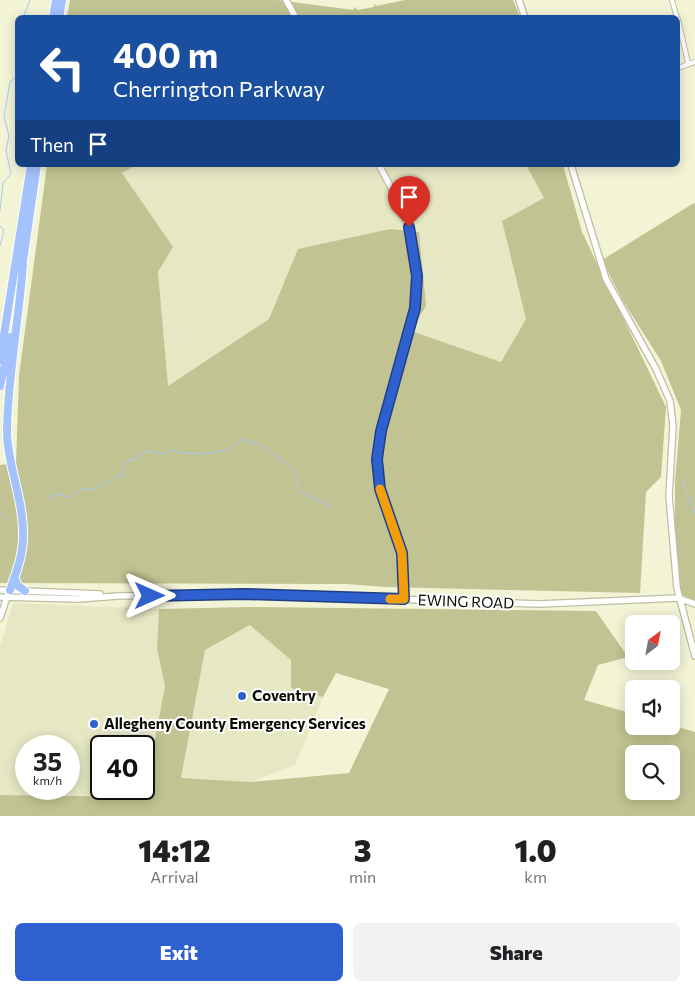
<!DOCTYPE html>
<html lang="en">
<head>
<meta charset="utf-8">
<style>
  :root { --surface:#fff; --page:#f2f2f2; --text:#202124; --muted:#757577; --accent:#2f60cf }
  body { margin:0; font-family:Commissioner,sans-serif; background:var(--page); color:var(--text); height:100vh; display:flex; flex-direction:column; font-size:19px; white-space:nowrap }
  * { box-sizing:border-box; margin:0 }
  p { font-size:16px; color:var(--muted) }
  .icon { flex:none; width:28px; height:28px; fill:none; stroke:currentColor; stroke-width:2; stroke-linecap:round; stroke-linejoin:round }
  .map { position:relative; height:816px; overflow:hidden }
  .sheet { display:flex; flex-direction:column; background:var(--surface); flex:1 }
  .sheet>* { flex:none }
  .top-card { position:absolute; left:15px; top:15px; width:665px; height:152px; border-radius:8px; box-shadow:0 2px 12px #0003; background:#1a4fa0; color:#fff; overflow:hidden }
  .needle { width:32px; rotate:32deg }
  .controls { position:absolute; left:625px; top:615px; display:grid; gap:10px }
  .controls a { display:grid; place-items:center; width:55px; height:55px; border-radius:8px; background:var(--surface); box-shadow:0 2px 12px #0003; font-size:25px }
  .speed { position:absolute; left:15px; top:735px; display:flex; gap:10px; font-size:25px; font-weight:700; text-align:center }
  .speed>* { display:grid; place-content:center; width:65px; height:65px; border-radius:50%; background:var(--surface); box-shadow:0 2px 12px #0003; line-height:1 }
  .speed small { font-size:12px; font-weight:400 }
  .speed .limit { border:2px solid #111; border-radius:8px; background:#fff; color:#111 }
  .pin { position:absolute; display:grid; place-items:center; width:42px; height:42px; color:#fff; margin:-51px -21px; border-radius:50% 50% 50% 0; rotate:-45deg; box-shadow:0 0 5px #0007 }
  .pin .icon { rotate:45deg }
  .me { position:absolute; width:55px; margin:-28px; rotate:90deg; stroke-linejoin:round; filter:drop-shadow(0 0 4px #0008) }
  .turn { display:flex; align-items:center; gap:18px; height:105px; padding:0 15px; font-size:22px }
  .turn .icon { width:65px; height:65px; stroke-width:2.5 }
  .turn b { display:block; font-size:35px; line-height:42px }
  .then { display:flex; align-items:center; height:48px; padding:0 15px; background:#0003; gap:10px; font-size:19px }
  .eta { display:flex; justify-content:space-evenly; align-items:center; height:85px; text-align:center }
  .eta b { font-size:30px; font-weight:800; line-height:35px }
  .primary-button { display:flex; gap:10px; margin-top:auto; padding:10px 15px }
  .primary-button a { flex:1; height:58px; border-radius:8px; background:var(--accent); color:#fff; font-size:20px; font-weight:800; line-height:58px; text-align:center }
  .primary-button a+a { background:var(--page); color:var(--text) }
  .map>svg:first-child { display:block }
  .built { fill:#e6e7c3; fill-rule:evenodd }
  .green { fill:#c2c392; fill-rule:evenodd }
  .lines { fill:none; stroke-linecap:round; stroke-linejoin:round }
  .stream { stroke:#adc7f8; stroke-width:1 }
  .street-casing { stroke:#bdbea2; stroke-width:6 }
  .secondary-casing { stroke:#bdbea2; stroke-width:8 }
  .highway-casing { stroke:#fff; stroke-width:10 }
  .street { stroke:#fff; stroke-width:4 }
  .secondary { stroke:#fff; stroke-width:5.5 }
  .highway { stroke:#a4c2fc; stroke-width:8 }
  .route-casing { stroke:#1f3e87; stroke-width:12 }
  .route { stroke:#2f60cf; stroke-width:9 }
  .slow { stroke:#f59e0b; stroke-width:9 }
  .poi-dot { fill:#2f60cf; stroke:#fff; stroke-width:2 }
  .labels { text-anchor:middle; stroke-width:4; stroke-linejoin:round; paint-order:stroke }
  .street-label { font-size:15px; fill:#0d0d04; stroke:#fff }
  .poi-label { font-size:15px; font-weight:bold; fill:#0d0d04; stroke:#fff; text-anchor:start }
</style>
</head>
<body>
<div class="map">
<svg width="695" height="816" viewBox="0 0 695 816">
  <rect width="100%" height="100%" fill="#f3f4d6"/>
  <path class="built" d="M136 165H526L544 198 502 221 526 319 501 362 410 331 419 232 390 229 299 249 269 319 168 386 158 272 173 247 122 173Z
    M13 603 159 609 157 649 165 686 144 798 0 795V647ZM26 746H69V789H26ZM101 746H144V789H101Z
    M251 625 291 660V688L323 697 295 765 250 782 181 778 205 650Z"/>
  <path class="green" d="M70 0H277L353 10 355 7 357 10 374 7V3L376 6 405 0H513L520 17 67 18Z
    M47 165H136L122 173 173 247 158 272 168 386 269 319 298 249 390 229 419 232 426 306 411 331 501 362 526 319 502 221 544 198 526 165H563L582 232 666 407 661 477 646 492 640 593 386 587 346 584 0 583V465L16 463 19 376Z
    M694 203 695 204V600L680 594 675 527V481L681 410 661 361 623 301 602 260Z
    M248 607 596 611 628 657 598 665 584 700 634 714V726L671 725 695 732V816H0V795L144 797 165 686 157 649 159 609ZM250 625 291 660V688L323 697 336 673 389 689 349 773 250 782 181 778 205 650ZM634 754H671V791H634Z"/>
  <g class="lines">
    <path class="stream" d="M23 18 30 0
      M0 211 3 183 11 174 6 150 9 136 4 117 10 82 18 75
      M0 226 4 230 0 246
      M683 480 695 513
      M46 499 57 494 70 497 83 489H96L117 476 124 475 122 467 128 460 136 459 146 451 164 454 173 450 183 453 208 454 230 449 244 439 262 446 295 470 299 491 331 507
      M0 513 9 522"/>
    <defs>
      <path id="street" d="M672 0 677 18
        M678 19 688 63
        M678 68 695 62"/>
      <path id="secondary" d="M286 0 296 18
        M519 0 525 18
        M379 165 397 199 411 232 417 276 413 318 381 431 377 459 380 489 402 553 404 599
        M571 165 606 279 656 369 670 401 673 426 669 496 677 588 695 656
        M0 590 100 594
        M0 597 78 599 117 596 244 594 540 604 678 598 695 604
        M0 618 8 594"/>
      <path id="highway" d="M53 18 56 0
        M59 18 62 0
        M22 268 37 165
        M0 360 31 165
        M0 386 11 337
        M15 578 17 585 25 591
        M10 590C17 571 24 552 23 531 23 497 7 465 7 430 8 375 19 320 23 264"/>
    </defs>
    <use href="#street" class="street-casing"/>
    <use href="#secondary" class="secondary-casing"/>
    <use href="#highway" class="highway-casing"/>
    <use href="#street" class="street"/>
    <use href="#secondary" class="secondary"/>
    <use href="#highway" class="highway"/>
  </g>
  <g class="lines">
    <defs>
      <path id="route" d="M150 596 244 594 404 599 402 553 380 489 377 459 381 431 415 308 417 276 409 227"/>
    </defs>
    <use href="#route" class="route-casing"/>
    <use href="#route" class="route"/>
    <path class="slow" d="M380 489 402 553 404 599H390"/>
  </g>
  <g class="poi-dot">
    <circle cx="242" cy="696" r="5"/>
    <circle cx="94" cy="724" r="5"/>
  </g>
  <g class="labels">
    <g class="street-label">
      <text transform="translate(466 602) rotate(2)" y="5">EWING ROAD</text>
    </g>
    <g class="poi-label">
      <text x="252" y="701">Coventry</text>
      <text x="104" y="729">Allegheny County Emergency Services</text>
    </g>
  </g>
</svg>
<div class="controls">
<a><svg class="needle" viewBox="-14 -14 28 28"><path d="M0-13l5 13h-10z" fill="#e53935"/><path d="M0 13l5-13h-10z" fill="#757577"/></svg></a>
<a><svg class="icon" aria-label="sound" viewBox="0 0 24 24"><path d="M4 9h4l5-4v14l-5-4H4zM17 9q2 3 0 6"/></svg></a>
<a><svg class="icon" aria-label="search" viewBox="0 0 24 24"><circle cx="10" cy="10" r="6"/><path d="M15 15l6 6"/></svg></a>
</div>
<div class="speed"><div>35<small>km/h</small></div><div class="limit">40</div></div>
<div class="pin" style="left:409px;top:227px;background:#d93025"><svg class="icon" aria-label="arrive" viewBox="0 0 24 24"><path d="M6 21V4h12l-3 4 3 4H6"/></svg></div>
<svg class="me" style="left:150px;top:596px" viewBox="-20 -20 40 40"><path d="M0-17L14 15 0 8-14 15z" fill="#2f60cf" stroke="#fff" stroke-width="4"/></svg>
<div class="top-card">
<div class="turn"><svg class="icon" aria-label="left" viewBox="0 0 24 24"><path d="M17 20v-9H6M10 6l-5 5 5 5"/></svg><div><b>400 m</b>Cherrington Parkway</div></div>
<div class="then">Then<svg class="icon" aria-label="arrive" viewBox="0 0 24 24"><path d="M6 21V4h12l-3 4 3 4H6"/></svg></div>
</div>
</div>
<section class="sheet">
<div class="eta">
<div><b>14:12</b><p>Arrival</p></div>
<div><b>3</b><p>min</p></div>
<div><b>1.0</b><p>km</p></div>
</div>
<div class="primary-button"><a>Exit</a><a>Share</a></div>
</section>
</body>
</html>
